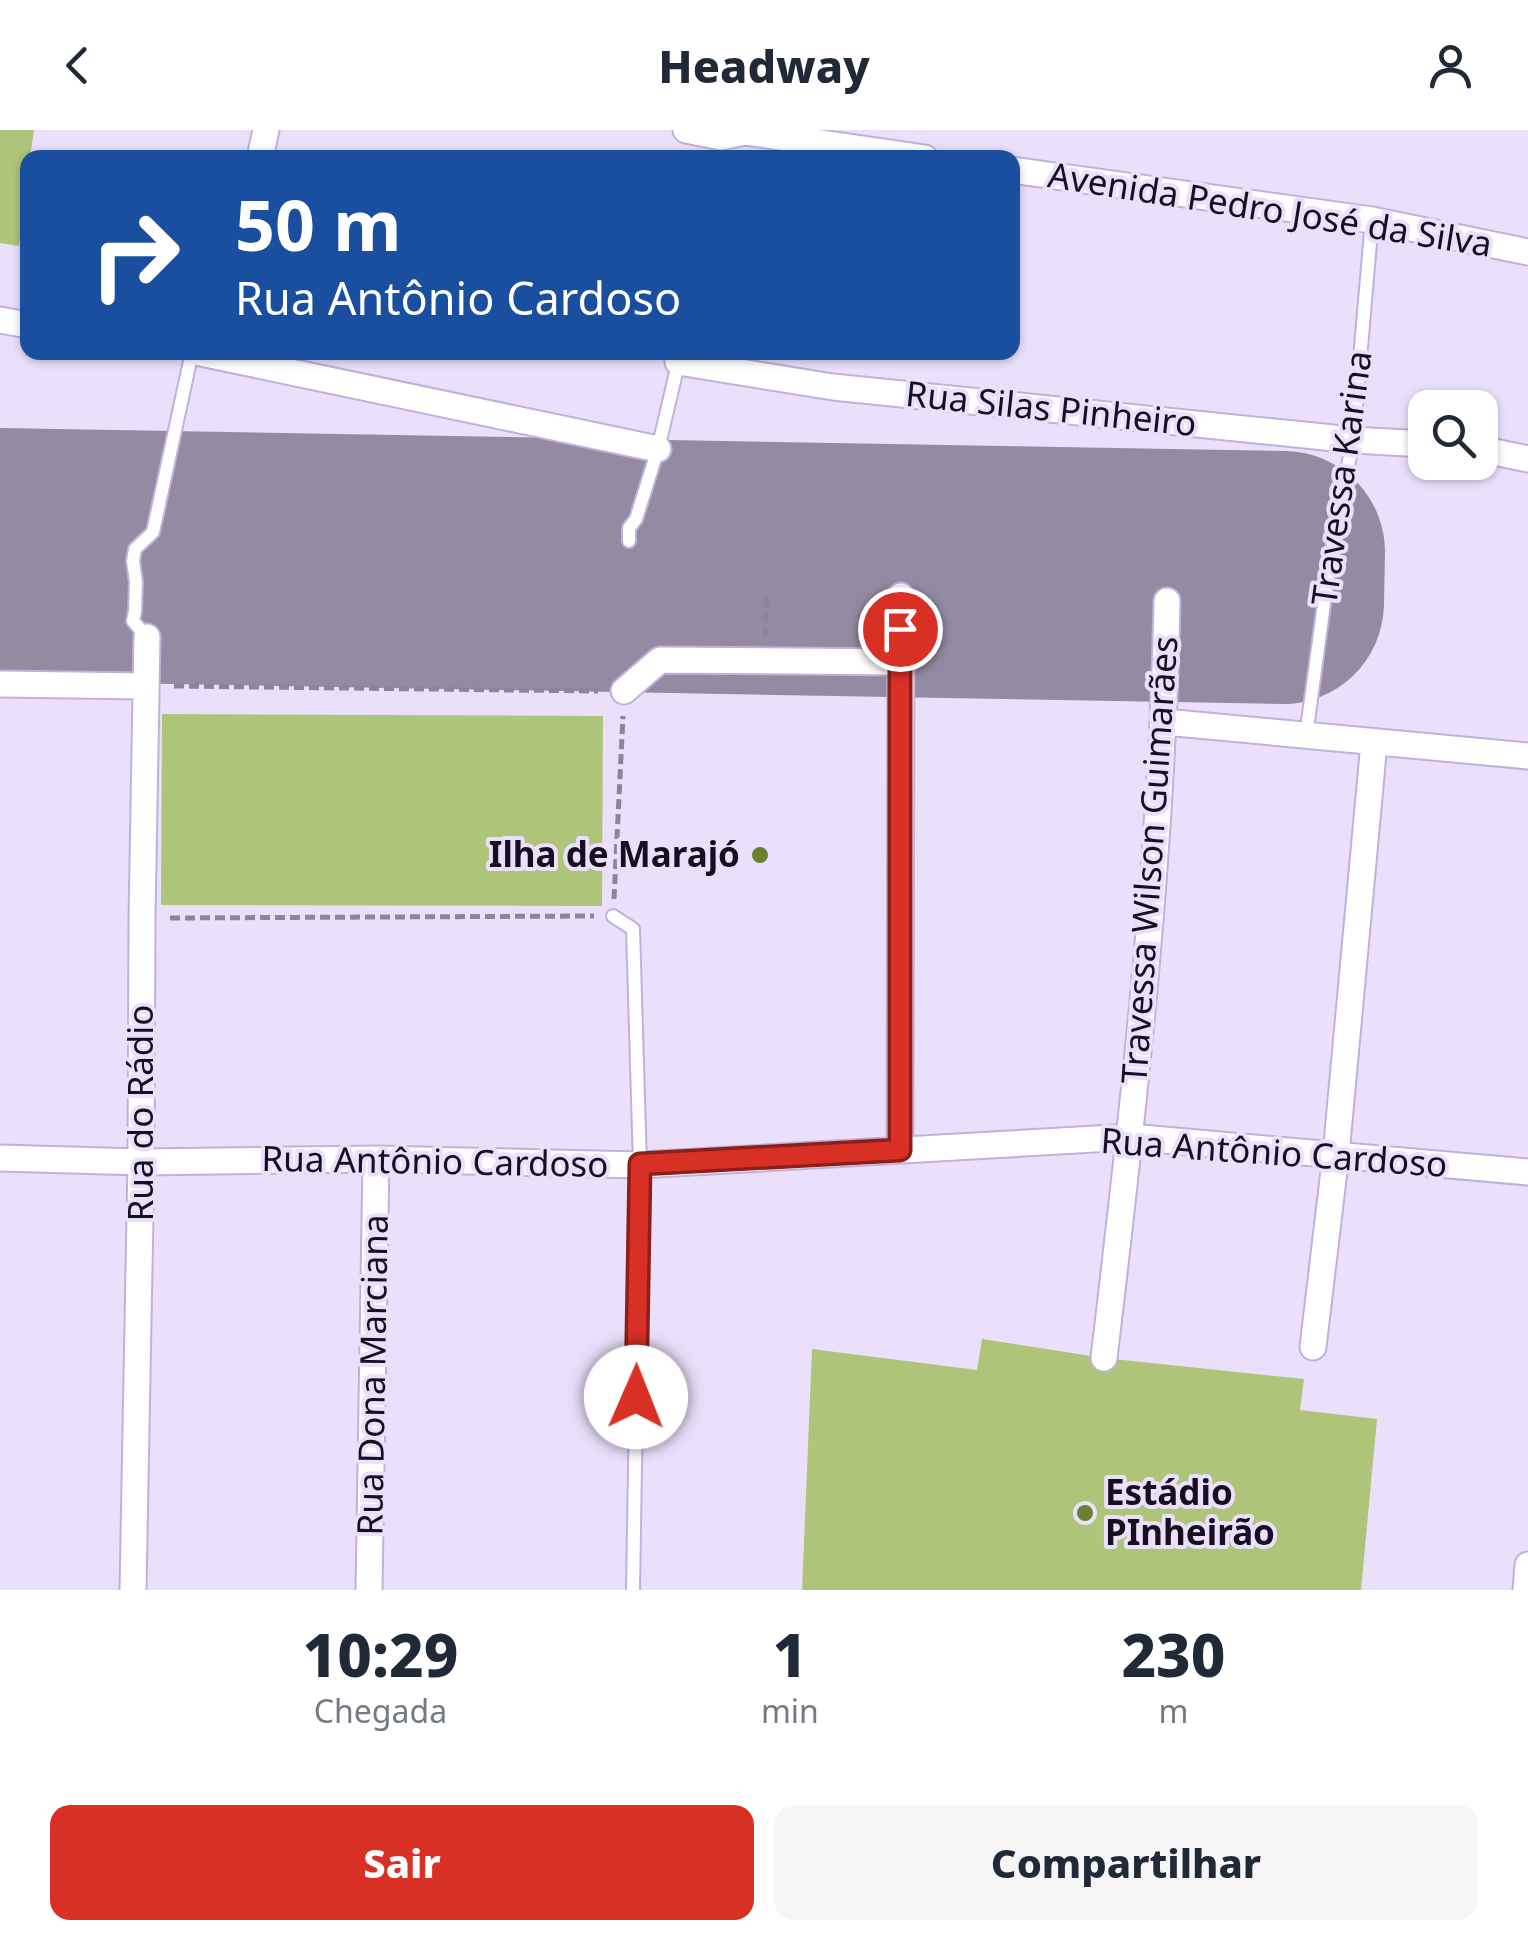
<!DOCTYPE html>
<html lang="pt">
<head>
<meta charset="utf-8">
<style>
  :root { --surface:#fff; --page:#f6f6f7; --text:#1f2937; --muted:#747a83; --accent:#d93025 }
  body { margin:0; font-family:"Noto Sans",sans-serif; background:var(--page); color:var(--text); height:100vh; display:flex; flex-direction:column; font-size:38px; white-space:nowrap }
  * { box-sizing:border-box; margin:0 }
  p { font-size:32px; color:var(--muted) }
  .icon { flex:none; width:55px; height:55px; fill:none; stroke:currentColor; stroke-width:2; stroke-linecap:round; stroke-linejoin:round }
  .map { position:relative; height:1460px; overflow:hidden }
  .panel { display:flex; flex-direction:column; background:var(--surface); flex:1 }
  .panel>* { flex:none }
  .top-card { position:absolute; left:20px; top:20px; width:1000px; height:210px; border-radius:20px; box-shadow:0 2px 8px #0004; background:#1a4fa0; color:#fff; overflow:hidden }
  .tools { position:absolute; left:1408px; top:260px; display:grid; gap:20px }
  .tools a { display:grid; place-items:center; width:90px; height:90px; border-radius:20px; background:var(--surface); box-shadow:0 2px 8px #0004; font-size:50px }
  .pin { position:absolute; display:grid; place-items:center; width:85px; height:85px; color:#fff; margin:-42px; border:5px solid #fff; border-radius:50%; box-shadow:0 2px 10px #0007 }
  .me { position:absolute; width:110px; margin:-55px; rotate:1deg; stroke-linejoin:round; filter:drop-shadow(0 0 8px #0008) }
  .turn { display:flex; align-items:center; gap:35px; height:210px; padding:0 50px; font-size:45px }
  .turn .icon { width:130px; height:130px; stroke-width:2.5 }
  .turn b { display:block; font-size:70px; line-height:85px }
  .eta { display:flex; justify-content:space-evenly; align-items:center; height:170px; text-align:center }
  .eta b { font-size:60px; font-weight:800; line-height:70px }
  .cta { display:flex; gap:20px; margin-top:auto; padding:20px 50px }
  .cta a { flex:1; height:115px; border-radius:20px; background:var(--accent); color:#fff; font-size:40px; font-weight:800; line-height:115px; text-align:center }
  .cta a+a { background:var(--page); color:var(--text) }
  header { display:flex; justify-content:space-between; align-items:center; height:130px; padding:0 50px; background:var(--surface); font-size:45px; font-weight:800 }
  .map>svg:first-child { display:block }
  .green { fill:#aec579 }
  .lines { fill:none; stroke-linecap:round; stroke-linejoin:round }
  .runway { stroke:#948ba2; stroke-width:202 }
  .service-casing { stroke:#c1b0dd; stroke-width:16 }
  .minor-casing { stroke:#c1b0dd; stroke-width:29 }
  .path { stroke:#8d849a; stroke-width:5; stroke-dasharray:10 5; stroke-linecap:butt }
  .service { stroke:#fff; stroke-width:12 }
  .minor { stroke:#fff; stroke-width:25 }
  .route-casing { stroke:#8d1f18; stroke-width:25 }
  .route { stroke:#d93025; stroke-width:18 }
  .poi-dot { fill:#6b8031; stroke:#ebe0fc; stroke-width:4 }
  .labels { text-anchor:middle; stroke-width:8; stroke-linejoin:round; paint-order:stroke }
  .street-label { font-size:35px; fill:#160f1f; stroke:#ebe0fc }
  .poi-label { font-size:35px; font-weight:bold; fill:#160f1f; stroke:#ebe0fc; text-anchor:end }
</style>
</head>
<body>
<header><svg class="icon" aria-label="back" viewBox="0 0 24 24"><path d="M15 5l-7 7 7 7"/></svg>Headway<svg class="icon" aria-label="person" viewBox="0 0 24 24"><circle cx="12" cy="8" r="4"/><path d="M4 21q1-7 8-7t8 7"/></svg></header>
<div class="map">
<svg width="1528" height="1460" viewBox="0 0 1528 1460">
  <rect width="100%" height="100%" fill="#ebe0fc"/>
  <path class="green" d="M0 0H34L30 27 28 28 27 49 19 116 0 113Z
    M162 584 603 586 602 776 161 775Z
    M982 1209 1104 1228 1304 1249 1300 1280 1377 1289 1361 1460H802L812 1219 977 1240Z"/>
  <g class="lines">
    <path class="runway" d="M0 399 1284 422 1283 473 0 450"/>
    <defs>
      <path id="service" d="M629 411V398L636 389 658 319 679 230
        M147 507 133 491 135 481 136 452 133 431 135 419 153 402 192 222
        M1306 606 1330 430 1353 310 1372 90
        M613 786 633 799 640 1035 633 1460"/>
      <path id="minor" d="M686 0 721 7 745 2 925 28
        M260 28 266 0
        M1012 40 1372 90 1528 122
        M0 190 28 195
        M196 222 658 319
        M678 232 833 257 1353 310 1425 314
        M1480 319 1528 329
        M0 554 145 556
        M624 561 660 530 900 532
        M1165 592 1528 626
        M900 1020 901 466
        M0 1028 141 1032 376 1029 640 1035 1130 1007 1528 1042
        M1313 1217 1336 1024 1374 613
        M1104 1228C1134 977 1162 724 1167 471
        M133 1460 141 1032 142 788 147 507
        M369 1460 376 1029
        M1526 1460 1528 1435"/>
    </defs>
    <use href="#service" class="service-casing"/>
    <use href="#minor" class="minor-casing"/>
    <path class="path" d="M765 507 767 463
      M174 556 598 561
      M614 769 623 586
      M170 788 594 786"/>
    <use href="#service" class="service"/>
    <use href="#minor" class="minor"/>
  </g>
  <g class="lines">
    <defs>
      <path id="route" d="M636 1267 640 1034 900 1020V499"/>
    </defs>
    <use href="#route" class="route-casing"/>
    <use href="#route" class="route"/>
  </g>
  <g class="poi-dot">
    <circle cx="760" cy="725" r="10"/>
    <circle cx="1085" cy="1383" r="10"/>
  </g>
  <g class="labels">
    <g class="street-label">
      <text transform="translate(1270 80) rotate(9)" y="12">Avenida Pedro José da Silva</text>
      <text transform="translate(1051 279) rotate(6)" y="12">Rua Silas Pinheiro</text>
      <text transform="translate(1342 348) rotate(-82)" y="12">Travessa Karina</text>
      <text transform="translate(1150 730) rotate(-86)" y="12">Travessa Wilson Guimarães</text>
      <text transform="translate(141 983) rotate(-90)" y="12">Rua do Rádio</text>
      <text transform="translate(1274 1023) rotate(4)" y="12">Rua Antônio Cardoso</text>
      <text transform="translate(435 1032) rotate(1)" y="12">Rua Antônio Cardoso</text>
      <text transform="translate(373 1245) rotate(-89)" y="12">Rua Dona Marciana</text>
    </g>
    <g class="poi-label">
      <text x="740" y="737">Ilha de Marajó</text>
      <text x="1105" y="1375" text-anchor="start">Estádio<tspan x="1105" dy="40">PInheirão</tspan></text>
    </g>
  </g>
</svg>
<div class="tools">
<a><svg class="icon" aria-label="search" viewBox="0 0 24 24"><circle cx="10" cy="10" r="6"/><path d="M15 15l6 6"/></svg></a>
</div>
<div class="pin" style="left:900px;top:499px;background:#d93025"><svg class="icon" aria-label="arrive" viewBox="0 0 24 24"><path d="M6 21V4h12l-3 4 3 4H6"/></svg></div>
<svg class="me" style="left:636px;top:1267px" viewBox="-20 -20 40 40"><circle r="19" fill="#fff"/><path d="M0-13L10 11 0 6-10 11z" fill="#d93025"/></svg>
<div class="top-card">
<div class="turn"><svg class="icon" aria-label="right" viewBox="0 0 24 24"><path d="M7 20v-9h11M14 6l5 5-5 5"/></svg><div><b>50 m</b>Rua Antônio Cardoso</div></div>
</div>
</div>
<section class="panel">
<div class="eta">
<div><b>10:29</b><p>Chegada</p></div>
<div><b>1</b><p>min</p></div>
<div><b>230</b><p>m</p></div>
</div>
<div class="cta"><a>Sair</a><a>Compartilhar</a></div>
</section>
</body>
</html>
